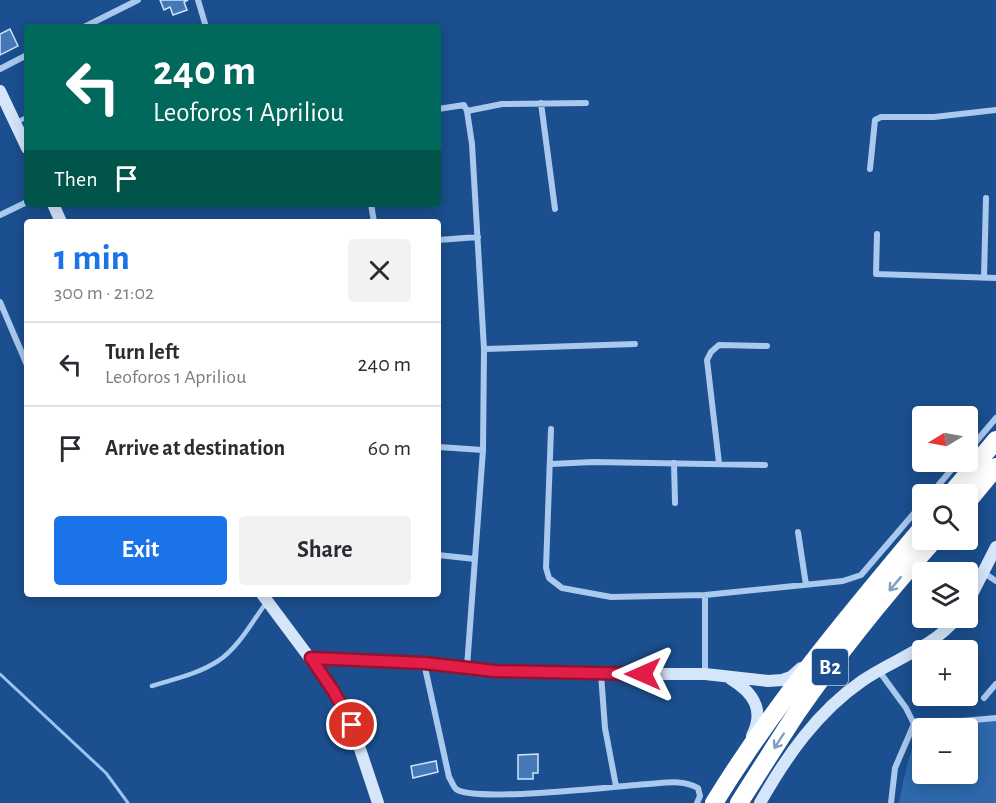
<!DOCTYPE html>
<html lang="en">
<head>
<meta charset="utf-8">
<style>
  :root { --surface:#fff; --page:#f2f2f3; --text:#2b2b33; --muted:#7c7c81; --line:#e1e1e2; --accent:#1a73e8 }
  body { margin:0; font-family:"Alegreya Sans",sans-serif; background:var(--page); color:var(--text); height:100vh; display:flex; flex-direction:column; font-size:22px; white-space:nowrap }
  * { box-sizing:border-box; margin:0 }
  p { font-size:20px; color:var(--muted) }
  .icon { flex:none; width:33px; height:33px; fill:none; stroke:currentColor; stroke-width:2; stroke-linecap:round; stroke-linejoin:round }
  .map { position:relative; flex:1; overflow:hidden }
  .sheet { position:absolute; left:24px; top:219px; width:417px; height:378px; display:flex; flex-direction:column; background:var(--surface); border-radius:6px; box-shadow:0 3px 15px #0003 }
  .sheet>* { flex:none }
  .hud { position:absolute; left:24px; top:24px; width:417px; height:183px; border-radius:6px; box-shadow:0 3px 15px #0003; background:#00695c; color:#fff; overflow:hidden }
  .needle { width:39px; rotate:260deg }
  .buttons { position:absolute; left:912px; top:406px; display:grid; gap:12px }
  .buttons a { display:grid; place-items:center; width:66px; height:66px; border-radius:6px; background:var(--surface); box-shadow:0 3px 15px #0003; font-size:30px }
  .pin { position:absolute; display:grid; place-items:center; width:51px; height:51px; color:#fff; margin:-26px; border:3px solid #fff; border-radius:50%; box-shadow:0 2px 6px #0007 }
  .me { position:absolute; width:66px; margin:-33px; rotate:270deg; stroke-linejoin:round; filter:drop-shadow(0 0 4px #0008) }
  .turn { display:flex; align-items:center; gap:21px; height:126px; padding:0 30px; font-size:27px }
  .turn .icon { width:78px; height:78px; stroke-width:2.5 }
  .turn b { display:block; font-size:42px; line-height:51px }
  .then { display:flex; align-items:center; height:57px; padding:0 30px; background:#0003; gap:12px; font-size:22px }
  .round { display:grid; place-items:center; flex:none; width:63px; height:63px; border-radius:6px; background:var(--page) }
  .summary { display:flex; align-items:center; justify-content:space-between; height:102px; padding:0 30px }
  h1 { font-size:36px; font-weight:700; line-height:45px; color:var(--accent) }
  .action { display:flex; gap:12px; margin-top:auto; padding:12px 30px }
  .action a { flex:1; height:69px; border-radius:6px; background:var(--accent); color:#fff; font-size:24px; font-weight:700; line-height:69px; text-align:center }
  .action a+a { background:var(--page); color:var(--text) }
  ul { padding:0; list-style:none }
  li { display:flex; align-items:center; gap:18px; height:84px; padding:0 30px; border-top:2px solid var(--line) }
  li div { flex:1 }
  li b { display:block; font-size:22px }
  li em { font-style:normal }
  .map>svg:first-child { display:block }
  .green { fill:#2e69ad; fill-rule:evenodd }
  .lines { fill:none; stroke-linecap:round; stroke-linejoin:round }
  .stream { stroke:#9cc4f0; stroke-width:3 }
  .building { fill:#4478b7; stroke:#cfe3fa; stroke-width:1.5 }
  .lane { stroke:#a9c9ee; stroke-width:4.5 }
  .street { stroke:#a9c9ee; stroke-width:6 }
  .secondary { stroke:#d6e6fa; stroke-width:12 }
  .highway { stroke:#fff; stroke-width:18 }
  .oneway { stroke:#829ec1 }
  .route-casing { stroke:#92132f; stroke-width:15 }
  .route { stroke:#e11d48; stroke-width:10 }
  .labels { text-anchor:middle; stroke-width:4.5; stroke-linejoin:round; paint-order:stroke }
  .shield { fill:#1b4f8f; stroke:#bbcadd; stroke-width:1.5 }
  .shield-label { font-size:21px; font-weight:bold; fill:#fff }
</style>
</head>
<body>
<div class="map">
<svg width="996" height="803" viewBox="0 0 996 803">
  <rect width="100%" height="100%" fill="#1b4f8f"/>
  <path class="green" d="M996 716V803H899C904 780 911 729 934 718ZM922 729H968V774H922Z"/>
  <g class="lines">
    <path class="stream" d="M0 674 106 773 128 803"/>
  </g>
  <path class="building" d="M160 0H188L184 2 187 10 173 15 170 7 164 10Z
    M10 29 18 46 0 55V34Z
    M538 754V773H533V779H518V755Z
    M436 761 438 772 413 778 411 766Z"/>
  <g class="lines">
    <path class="lane" d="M15 123 27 117
      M152 686C174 679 198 674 218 661 238 648 252 622 266 603"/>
    <path class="street" d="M198 0 206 27
      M84 27 138 0
      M0 69 27 55
      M541 103 555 209
      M438 109 464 105 467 111
      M467 111 502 104 586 103
      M870 169 875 120 881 117H934L996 110
      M371 204 374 222
      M0 215 27 202
      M877 234 876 274 996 278
      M438 240 478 237
      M984 278 986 198
      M0 302 27 365
      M484 349 635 344
      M551 429 546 568 549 578 562 588 611 597 705 595 843 581 861 575 922 504
      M438 447 483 450
      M968 451 996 418
      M674 463 675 503
      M719 463 707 360 711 352 719 345 767 346
      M551 464 593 462 765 465
      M930 495 958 462
      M798 532 806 585
      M438 555 475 559
      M984 573 996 581
      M705 595V674
      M424 663 449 777C451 780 453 786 456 789 475 803 615 786 648 784 665 783 683 779 698 788L700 796 697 803
      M467 667 483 450 484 349 472 144 467 111
      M879 671 906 708 914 724
      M601 674 605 728 616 786
      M984 698 996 684
      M914 724H929L996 718
      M891 803 895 768 914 724"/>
    <path class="secondary" d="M0 91 27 148
      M53 204 61 222
      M262 594 335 692 352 725 378 803
      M968 602 996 547
      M311 658 424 663 495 671 601 674H705L768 681 782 680 791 677 801 668
      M731 679C754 693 765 710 752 736
      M760 803C786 757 817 712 862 681 894 659 931 649 957 618"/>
    <path class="highway" d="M950 495 996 440
      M968 501 996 467
      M714 803C774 705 848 616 922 528
      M739 803C758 773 777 743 796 714 838 653 885 595 934 540"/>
  </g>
  <defs><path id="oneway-shaft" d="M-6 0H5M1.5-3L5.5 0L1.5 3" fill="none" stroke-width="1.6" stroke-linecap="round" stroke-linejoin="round" transform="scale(1.5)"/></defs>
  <g class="oneway">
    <use href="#oneway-shaft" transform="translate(895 584) rotate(130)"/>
    <use href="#oneway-shaft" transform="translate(779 741) rotate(123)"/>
  </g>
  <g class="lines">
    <defs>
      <path id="route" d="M352 725 334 692 311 658 424 663 495 671 643 674"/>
    </defs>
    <use href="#route" class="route-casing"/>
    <use href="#route" class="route"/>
  </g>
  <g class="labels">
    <rect class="shield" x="812" y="649" width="36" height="36" rx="4.5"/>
    <g class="shield-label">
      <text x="830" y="674">B2</text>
    </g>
  </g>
</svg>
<div class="buttons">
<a><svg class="needle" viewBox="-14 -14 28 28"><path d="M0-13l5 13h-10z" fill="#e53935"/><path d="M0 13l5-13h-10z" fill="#7c7c81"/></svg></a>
<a><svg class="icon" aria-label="search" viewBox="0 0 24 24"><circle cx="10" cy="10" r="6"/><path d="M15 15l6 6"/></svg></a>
<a><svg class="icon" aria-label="layers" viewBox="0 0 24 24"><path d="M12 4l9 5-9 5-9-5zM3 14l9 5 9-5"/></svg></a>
<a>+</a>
<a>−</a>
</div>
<div class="pin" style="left:352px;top:725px;background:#d93025"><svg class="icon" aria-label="arrive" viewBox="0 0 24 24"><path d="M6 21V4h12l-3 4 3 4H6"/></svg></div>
<svg class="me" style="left:643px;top:674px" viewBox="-20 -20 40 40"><path d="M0-17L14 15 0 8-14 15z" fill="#e11d48" stroke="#fff" stroke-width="4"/></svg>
<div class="hud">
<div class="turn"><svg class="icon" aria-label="left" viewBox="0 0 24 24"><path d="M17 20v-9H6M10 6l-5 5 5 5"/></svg><div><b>240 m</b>Leoforos 1 Apriliou</div></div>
<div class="then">Then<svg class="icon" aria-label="arrive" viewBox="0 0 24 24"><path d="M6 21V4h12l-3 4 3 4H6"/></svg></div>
</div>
<section class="sheet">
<div class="summary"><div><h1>1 min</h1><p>300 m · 21:02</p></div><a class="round"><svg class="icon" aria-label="close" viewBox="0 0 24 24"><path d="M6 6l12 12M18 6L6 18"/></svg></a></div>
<ul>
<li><svg class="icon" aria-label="left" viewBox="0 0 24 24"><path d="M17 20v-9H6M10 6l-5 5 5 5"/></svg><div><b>Turn left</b><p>Leoforos 1 Apriliou</p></div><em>240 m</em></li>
<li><svg class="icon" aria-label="arrive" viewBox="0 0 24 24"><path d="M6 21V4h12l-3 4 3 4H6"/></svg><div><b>Arrive at destination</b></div><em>60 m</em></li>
</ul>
<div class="action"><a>Exit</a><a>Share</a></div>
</section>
</div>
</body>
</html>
